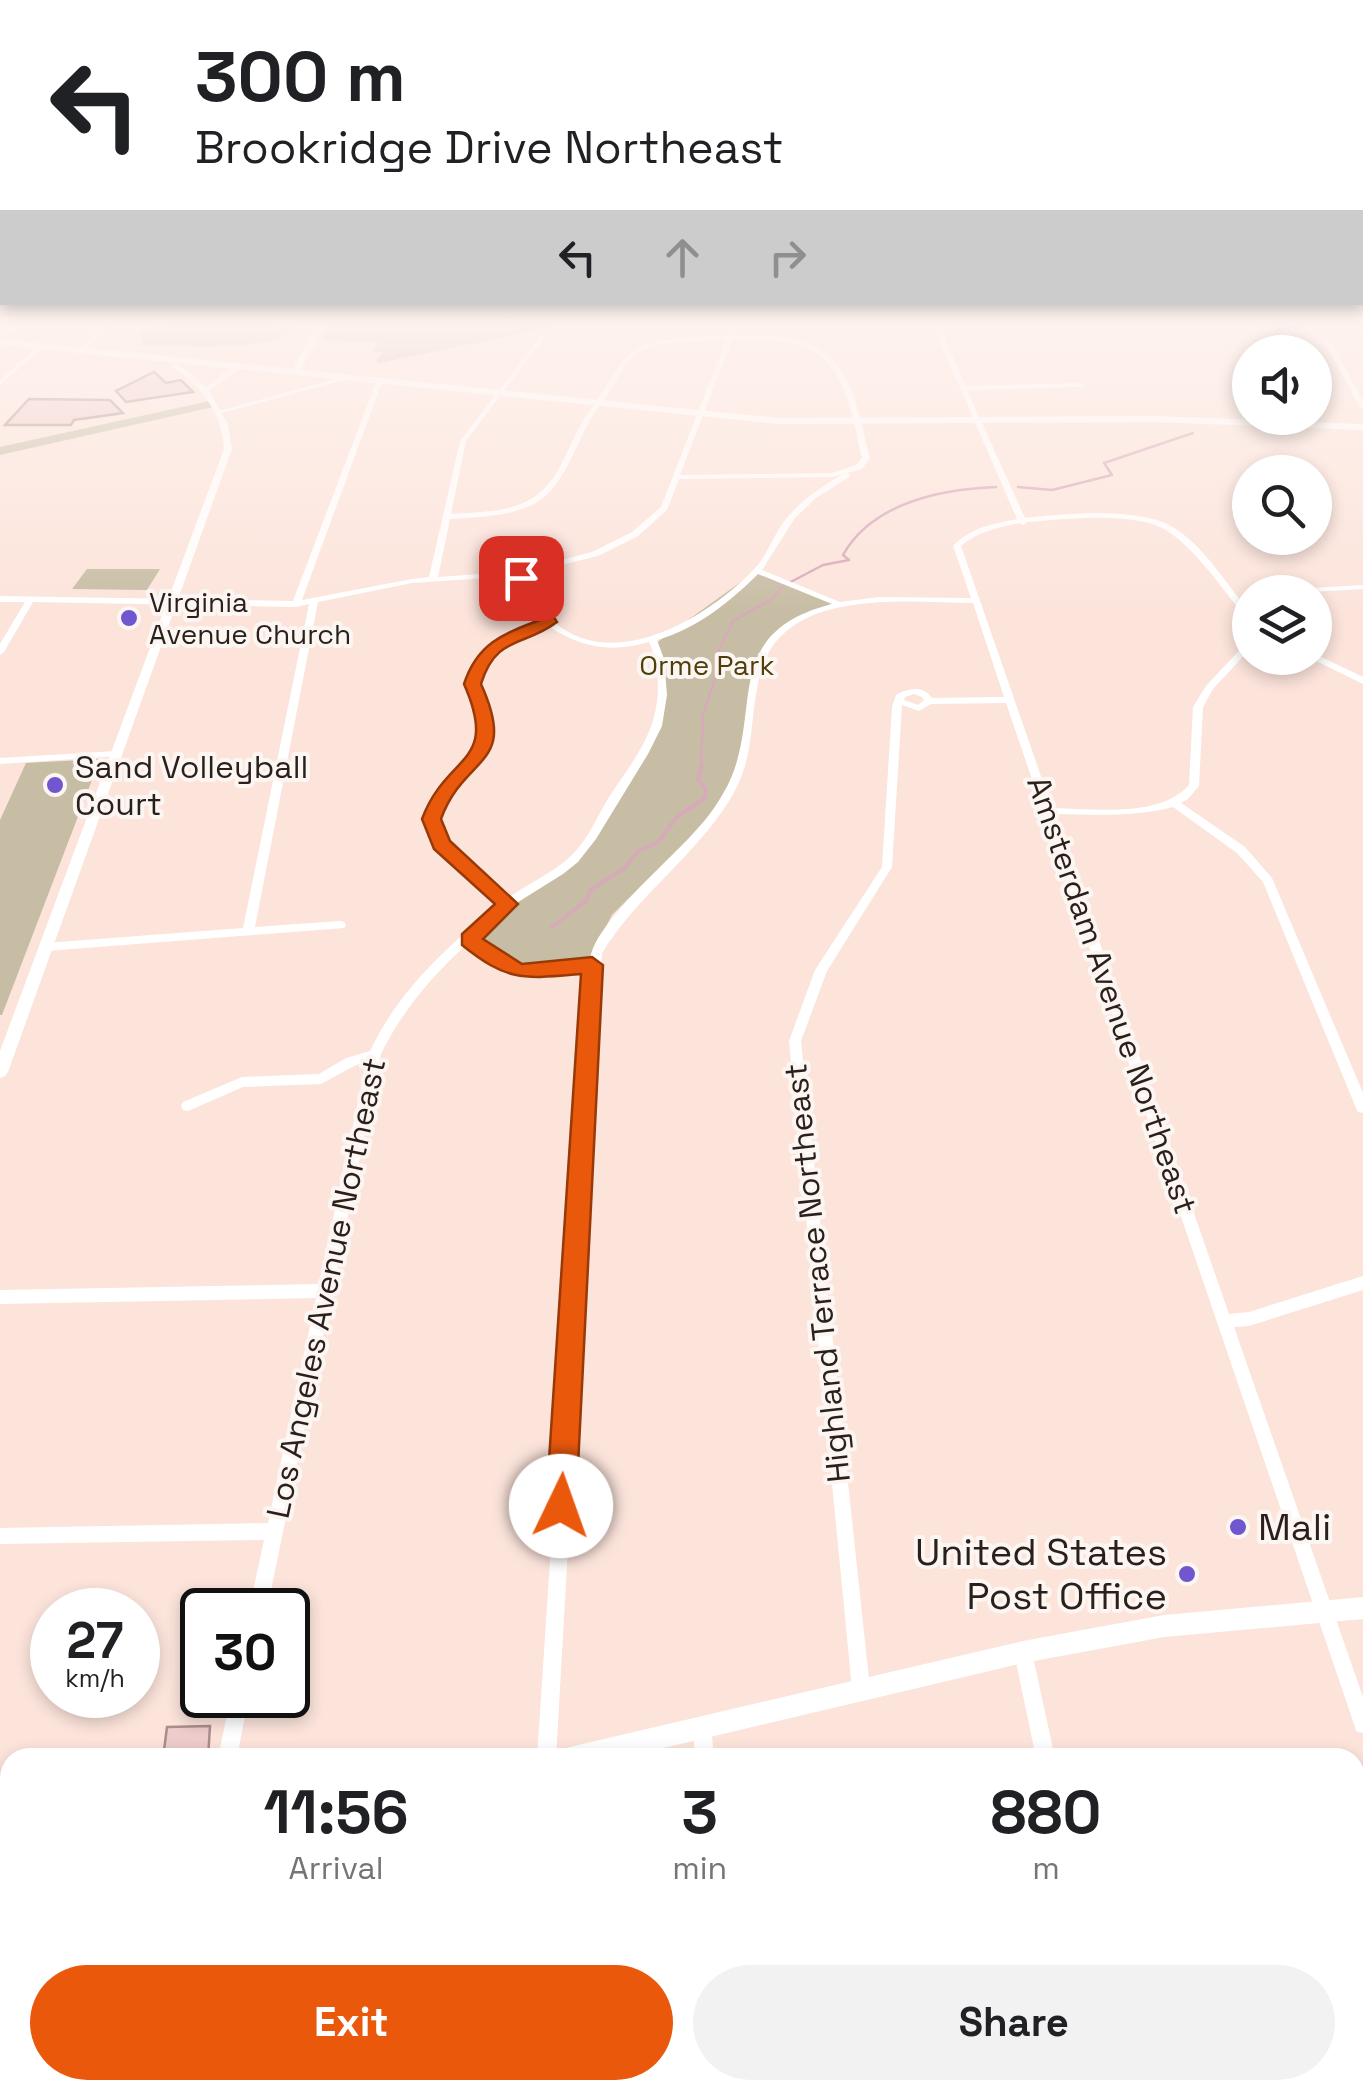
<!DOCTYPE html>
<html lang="en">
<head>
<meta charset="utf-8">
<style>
  :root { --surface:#fff; --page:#f2f2f2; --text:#202124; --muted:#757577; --accent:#ea580c }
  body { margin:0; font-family:"Space Grotesk",sans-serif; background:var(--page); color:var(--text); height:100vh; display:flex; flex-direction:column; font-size:38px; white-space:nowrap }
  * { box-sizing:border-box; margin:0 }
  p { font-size:32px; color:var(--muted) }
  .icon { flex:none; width:55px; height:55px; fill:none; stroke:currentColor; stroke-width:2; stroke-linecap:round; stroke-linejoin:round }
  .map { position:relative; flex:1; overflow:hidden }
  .details { position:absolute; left:0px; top:1748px; width:1365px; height:352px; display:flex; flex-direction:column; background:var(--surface); border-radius:30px 30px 0 0; box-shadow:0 5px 15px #0003 }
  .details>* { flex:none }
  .banner { position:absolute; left:0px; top:0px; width:1365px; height:305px; box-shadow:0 5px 15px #0003; background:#fff; color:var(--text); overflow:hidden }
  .tools { position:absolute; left:1232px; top:335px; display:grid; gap:20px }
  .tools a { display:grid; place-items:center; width:100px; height:100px; border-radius:50%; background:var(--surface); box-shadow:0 5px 15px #0003; font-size:50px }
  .speed { position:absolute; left:30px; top:1588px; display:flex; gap:20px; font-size:50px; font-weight:700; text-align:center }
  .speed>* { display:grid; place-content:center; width:130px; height:130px; border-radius:50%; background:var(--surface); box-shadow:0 5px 15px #0003; line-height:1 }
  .speed small { font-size:25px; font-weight:400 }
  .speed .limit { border:5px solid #111; border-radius:15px; background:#fff; color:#111 }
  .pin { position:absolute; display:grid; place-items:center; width:85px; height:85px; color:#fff; margin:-42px; border-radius:20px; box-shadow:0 5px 15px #0006 }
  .me { position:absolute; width:110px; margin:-55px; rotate:3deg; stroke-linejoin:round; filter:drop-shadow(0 0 8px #0008) }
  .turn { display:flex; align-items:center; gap:35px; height:210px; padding:0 30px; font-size:45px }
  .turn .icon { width:130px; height:130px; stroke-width:2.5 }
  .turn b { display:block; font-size:70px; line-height:85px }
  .lanes { display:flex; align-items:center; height:95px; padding:0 30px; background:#0003; justify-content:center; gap:50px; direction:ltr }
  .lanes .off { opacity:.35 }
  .eta { display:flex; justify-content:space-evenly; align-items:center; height:170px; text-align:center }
  .eta b { font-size:60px; font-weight:700; line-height:70px }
  .action { display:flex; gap:20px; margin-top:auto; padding:20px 30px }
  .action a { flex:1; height:115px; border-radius:60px; background:var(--accent); color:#fff; font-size:40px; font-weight:700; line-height:115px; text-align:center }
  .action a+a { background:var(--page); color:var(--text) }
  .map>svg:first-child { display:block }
  .green { fill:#c7bda4 }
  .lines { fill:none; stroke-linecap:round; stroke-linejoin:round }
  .stream-far1 { stroke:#d7aab9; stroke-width:2.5 }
  .stream { stroke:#d7aab9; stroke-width:4 }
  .building { fill:#edcccb; stroke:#ab8d8c; stroke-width:2.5 }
  .minor { fill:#fff; fill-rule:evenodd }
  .tertiary { fill:#fff; fill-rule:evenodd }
  .secondary { fill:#fff; fill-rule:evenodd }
  .route { fill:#ea580c; stroke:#983908; stroke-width:2.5 }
  .poi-dot { fill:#7156d0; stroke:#fcf6f3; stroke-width:4 }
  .labels { text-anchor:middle; stroke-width:8; stroke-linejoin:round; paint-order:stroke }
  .far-poi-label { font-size:28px; fill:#2a1f1b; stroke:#fcf6f3; text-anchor:start }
  .far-park-label { font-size:28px; fill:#503e0b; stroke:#fcf6f3 }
  .poi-label { font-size:32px; fill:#2a1f1b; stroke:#fcf6f3; text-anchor:start }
  .street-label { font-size:32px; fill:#2a1f1b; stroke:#fcf6f3 }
  .near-poi-label { font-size:38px; fill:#2a1f1b; stroke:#fcf6f3; text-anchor:start }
</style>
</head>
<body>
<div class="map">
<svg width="1363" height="2098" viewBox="0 0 1363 2098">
  <rect width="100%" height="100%" fill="#fce4db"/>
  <path class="green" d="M332 319H592L379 363 376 360 382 353 372 351 378 342 321 340Z
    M1160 319H1363V326L1254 327Z
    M177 320H271L293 328C279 354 167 345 136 345L144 342 140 331Z
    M209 401 213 407 0 455V447Z
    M87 569H160L147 590 72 589Z
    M756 571 834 603 799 617 762 648 751 691 743 761 707 820 612 915 589 960 554 970 506 968 468 934 565 871 656 728 662 686 652 646Z
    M100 759 2 1015H0V820L26 763Z"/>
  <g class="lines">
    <path class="stream-far1" d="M1283 352 1275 330 1300 327 1293 319
      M1018 487 1052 490 1112 475 1104 463 1193 433
      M701 767 703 714 715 679V658L733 621 772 599 783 586 823 565 849 560 843 555C872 503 941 489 996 487"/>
    <path class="stream" d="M552 927 586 901 590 890 625 868 638 851 657 843 678 816 704 799 706 789 698 780 702 765"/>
  </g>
  <path class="building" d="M154 372 166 383 181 380 193 392 126 402 116 391Z
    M29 399 110 400 123 413 74 420 71 425H5Z
    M210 1726 208 1758H163L167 1727Z
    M10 1786V1825L2 1850 0 1792Z"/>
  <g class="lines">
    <path class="minor" d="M106 319H112L83 352H79V350Z
      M736 319 739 321 733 336C760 336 793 334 818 348 854 367 860 422 870 458L862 469 847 473 850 475 849 477 816 498 795 518 762 570 840 602 879 597 971 598 953 546C972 527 992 524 1017 519L930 319H936L966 386 1081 383 1084 385 1081 387 967 390 1025 518C1064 514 1136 507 1171 526 1204 545 1226 584 1250 612V620L1247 619C1225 593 1191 541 1160 527 1127 512 1063 519 1027 522L1023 525 1019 523C998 528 978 531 961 546L1052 808C1093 809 1160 818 1189 785L1193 707 1206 686 1247 642 1250 641V649L1213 689 1203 707 1199 786 1188 799 1181 803 1245 847 1272 878 1363 1093V1113L1358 1112 1356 1108 1263 882 1237 853 1173 807C1134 817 1095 815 1055 814L1229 1314 1249 1312 1363 1276V1290L1249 1326 1234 1327 1363 1697V1733L1356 1731 1354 1724 1006 703 931 704 919 711 902 705 892 867 827 971 801 1041 870 1689 867 1695 861 1698 855 1695 852 1689 789 1041 815 970 882 867 892 707 896 695C908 688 923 685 932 698L1004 697 973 603C900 602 775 586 758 683 749 728 755 759 729 801 694 857 637 896 602 953L556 1758H537L589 970 521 976 496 967 467 944C432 976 402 1011 381 1054L267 1610H249L264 1540 0 1544V1528L268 1523 316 1298 0 1304V1290L319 1284 367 1061 354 1066 321 1084 243 1087 188 1111 183 1110 181 1106 183 1102 242 1077 319 1074 346 1058 370 1051C399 990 448 945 500 904 475 882 436 861 427 826 419 791 466 772 479 745 497 709 452 695 477 658 492 637 520 629 544 622L533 608 516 576 412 583 318 602 255 927 340 921 344 922 346 925 344 928 46 951 40 947 46 943 243 928 309 604 296 607 33 602 4 652 0 655V644L25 602H0V596L293 601 376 382 379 380 382 382 302 600 412 579 429 577 460 441 540 336 545 337 466 441 451 514C478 512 510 513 534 497 558 482 567 449 580 426 587 414 594 404 602 393 611 378 620 360 635 350 657 336 702 337 727 336L733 321ZM726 340 661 507 632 532 592 552 519 571 438 577 450 519C479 517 513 517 539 501 564 484 574 449 588 424 594 413 602 402 609 392 618 378 627 358 642 350 664 339 702 341 726 340ZM732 340C753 340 775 339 795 343 846 356 852 415 862 458L856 465 832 473 680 475ZM841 475C820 488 798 502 783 523 772 538 767 556 754 569 709 617 612 676 552 620 539 608 532 590 524 574L598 556 638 536 667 510 679 479 833 477ZM758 574 832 604C714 634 768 718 723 794 714 810 702 824 690 837 666 864 592 926 590 961L522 968 504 961 475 937 515 904 563 874 578 862 596 839 648 754 662 726 667 695 664 659 657 640C696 629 730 602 758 574ZM548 626C582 648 610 653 649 642 654 652 655 661 657 672 663 726 637 755 609 797 597 817 588 839 572 855 553 873 529 883 508 898 484 878 447 858 438 827 429 794 477 772 489 745 504 712 466 695 483 664 496 641 524 633 548 626ZM914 694 922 697 924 700 918 705 904 700 905 697Z
      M14 326 16 329 0 337V333Z
      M1328 341 1331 343 1363 401V409L1360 407 1325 343Z
      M38 346 43 347 0 385V380Z
      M347 376 349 379 217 414 214 412Z
      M1363 585V589L1311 592H1273L1277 590Z
      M1315 654 1363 677V684L1312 659 1311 658H1315Z
      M116 751 121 754 119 756 0 764V758Z
      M1023 1643 1029 1646 1032 1652 1055 1758H1036L1014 1652 1017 1646Z
      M231 1695H249L237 1758H218Z
      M702 1718 709 1720 711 1727 714 1758H695L693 1727 695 1720Z
      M10 2061V2090H16L14 2098H0V2070L2 2064Z
      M349 2090H371L370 2098H348Z
      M704 2090H726V2098H704Z
      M1097 2090H1119L1120 2098H1098Z"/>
    <path class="tertiary" d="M174 359H180L179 364 206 387 235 365 242 367 209 391 228 424 232 449 8 1072 5 1076 0 1078V1051L224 449C222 413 202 386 172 367Z
      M1363 1597V1619L1164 1637 1023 1663 621 1758H559L562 1750 570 1747 1023 1641 1164 1615Z
      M10 1878V1902L0 1904V1880Z"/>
    <path class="secondary" d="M320 319H328L301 370 779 418 1154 416 1363 424V430L1154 422 779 424 0 345V339L293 369Z"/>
  </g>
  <linearGradient id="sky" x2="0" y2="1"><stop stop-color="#a1b0d5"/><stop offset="0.52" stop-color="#fef3ef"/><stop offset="1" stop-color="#fef3ef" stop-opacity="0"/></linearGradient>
  <rect width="1363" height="613" fill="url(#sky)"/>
  <path class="route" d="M516 575H526L557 622C524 647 496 635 481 684 519 768 465 753 441 819L450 841 518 904 483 939 522 964 592 957 603 965 576 1506 571 1516 561 1521 550 1516 546 1506 581 974C523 979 508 982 462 945V934L495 904 434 849 422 819C447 752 500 766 464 684 477 644 502 634 540 620Z"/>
  <g class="poi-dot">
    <circle cx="129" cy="618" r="10"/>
    <circle cx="55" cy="785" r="10"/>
    <circle cx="1238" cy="1527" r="10"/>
    <circle cx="1187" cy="1574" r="10"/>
  </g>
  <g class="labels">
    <g class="far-poi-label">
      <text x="149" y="612">Virginia<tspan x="149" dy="32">Avenue Church</tspan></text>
    </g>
    <g class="far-park-label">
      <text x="707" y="675">Orme Park</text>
    </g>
    <g class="poi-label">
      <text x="75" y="778">Sand Volleyball<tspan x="75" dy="37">Court</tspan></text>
    </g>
    <g class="street-label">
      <text transform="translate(1112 995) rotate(71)" y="11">Amsterdam Avenue Northeast</text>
      <text transform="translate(817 1273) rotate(-96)" y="11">Highland Terrace Northeast</text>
      <text transform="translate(326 1288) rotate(-78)" y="11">Los Angeles Avenue Northeast</text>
    </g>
    <g class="near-poi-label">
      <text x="1258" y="1540">Mali</text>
      <text x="1167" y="1565" text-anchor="end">United States<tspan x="1167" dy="44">Post Office</tspan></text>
    </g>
  </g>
</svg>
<div class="tools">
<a><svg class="icon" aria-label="sound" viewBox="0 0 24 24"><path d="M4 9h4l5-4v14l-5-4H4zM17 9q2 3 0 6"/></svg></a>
<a><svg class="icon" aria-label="search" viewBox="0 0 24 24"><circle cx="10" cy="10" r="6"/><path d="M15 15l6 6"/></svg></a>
<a><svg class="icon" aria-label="layers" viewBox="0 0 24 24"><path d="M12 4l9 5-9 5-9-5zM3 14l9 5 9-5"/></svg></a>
</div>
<div class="speed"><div>27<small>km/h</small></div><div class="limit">30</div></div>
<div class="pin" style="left:521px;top:578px;background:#d93025"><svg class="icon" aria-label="arrive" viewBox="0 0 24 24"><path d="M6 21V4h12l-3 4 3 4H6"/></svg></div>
<svg class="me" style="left:561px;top:1506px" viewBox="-20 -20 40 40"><circle r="19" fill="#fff"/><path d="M0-13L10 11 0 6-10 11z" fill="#ea580c"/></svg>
<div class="banner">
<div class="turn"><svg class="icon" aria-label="left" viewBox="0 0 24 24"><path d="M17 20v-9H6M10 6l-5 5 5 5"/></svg><div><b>300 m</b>Brookridge Drive Northeast</div></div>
<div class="lanes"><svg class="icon" aria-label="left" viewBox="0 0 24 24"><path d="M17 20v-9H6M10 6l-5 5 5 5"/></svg><svg class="icon off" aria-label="ahead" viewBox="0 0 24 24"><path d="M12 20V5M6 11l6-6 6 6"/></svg><svg class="icon off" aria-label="right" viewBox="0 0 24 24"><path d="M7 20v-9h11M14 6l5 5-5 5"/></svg></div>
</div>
<section class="details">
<div class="eta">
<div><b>11:56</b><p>Arrival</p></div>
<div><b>3</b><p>min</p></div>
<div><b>880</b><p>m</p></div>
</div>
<div class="action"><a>Exit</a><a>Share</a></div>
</section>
</div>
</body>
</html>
